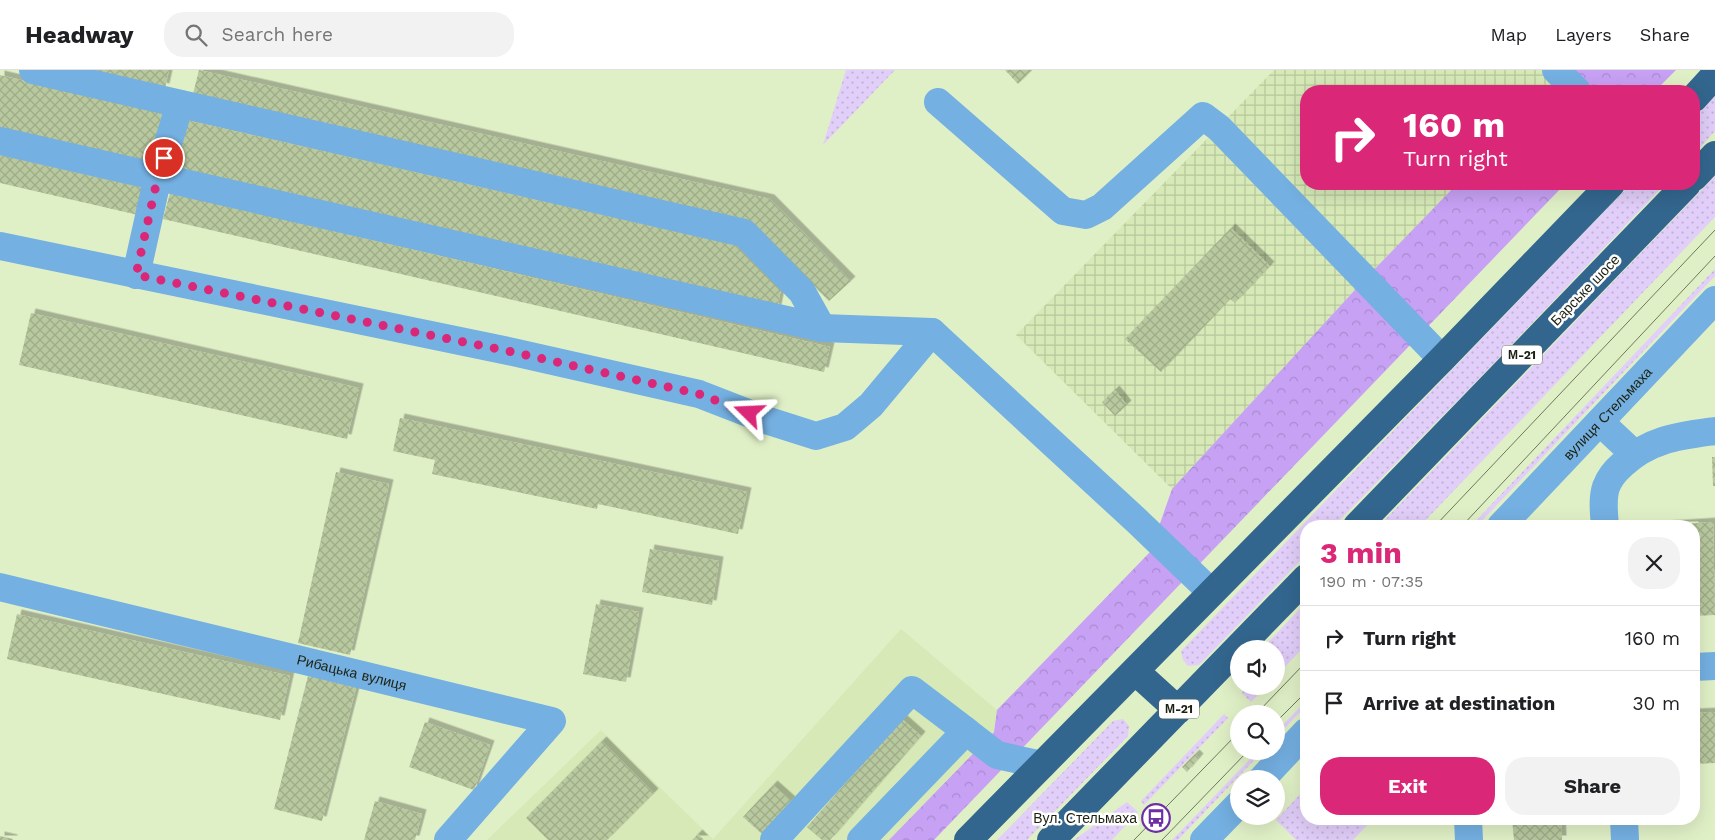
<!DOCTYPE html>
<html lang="en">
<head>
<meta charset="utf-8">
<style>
  :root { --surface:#fff; --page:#f2f2f2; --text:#202124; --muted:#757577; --line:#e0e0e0; --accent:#db2777 }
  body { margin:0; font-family:"Work Sans",sans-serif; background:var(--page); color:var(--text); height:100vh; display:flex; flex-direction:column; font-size:19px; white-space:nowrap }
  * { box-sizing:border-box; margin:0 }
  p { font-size:16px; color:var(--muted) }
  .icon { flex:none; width:28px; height:28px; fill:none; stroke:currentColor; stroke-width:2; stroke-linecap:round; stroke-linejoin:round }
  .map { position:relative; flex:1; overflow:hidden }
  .details { position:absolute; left:1300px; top:450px; width:400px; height:305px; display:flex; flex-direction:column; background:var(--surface); border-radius:20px; box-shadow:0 5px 20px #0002 }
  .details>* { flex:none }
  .hud { position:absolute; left:1300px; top:15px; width:400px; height:105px; border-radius:20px; box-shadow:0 5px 20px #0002; background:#db2777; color:#fff; overflow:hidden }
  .controls { position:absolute; left:1230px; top:570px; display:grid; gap:10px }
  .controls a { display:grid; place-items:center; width:55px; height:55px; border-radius:50%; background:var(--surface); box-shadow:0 5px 20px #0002; font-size:25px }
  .pin { position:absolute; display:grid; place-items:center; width:42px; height:42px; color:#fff; margin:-21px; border:2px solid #fff; border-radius:50%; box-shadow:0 1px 5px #0007 }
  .me { position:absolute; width:55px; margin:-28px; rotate:291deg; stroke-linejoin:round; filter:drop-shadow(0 0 4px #0008) }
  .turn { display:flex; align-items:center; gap:18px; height:105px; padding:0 20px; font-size:22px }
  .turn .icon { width:65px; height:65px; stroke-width:2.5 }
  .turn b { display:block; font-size:35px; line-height:42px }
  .round { display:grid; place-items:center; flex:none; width:52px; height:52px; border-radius:20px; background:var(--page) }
  .head { display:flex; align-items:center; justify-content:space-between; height:85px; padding:0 20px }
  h1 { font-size:30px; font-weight:700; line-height:38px; color:var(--accent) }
  .action { display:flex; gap:10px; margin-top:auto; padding:10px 20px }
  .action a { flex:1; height:58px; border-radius:20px; background:var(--accent); color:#fff; font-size:20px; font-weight:700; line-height:58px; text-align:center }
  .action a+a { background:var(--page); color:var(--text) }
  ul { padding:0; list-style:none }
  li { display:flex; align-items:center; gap:15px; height:65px; padding:0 20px; border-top:1px solid var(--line) }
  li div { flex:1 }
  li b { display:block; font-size:19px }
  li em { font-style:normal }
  header { display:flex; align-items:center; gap:30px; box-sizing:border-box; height:70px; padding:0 25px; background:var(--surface); border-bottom:1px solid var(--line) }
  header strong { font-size:24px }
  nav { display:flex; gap:28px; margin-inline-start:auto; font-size:18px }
  .search { width:350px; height:45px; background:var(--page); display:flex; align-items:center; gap:12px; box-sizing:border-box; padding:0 18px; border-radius:20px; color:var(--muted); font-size:19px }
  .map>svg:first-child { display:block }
  .built { fill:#d6e9b7 }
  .industrial { fill:url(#industrial-grid) }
  .green { fill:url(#green-dots) }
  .forest { fill:url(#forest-crowns) }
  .building { fill:url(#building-cross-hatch); filter:url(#shadow) }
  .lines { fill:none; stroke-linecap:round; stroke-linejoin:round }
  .minor { stroke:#74b0e2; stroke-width:28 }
  .highway { stroke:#33668e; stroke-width:28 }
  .tram { stroke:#6e785d; stroke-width:1 }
  .route { stroke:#db2777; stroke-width:9; stroke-dasharray:0 16.2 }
  .labels { text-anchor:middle; stroke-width:5; stroke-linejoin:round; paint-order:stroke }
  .shield { fill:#fff; stroke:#606459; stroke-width:1 }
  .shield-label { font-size:12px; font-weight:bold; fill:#1c2112 }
  .street-label { font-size:14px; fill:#1c2112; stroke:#fff }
  .poi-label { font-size:14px; fill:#1c2112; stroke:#fff; text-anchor:end }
</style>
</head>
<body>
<header>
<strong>Headway</strong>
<div class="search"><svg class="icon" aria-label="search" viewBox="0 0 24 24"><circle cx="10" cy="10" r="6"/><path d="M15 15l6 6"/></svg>Search here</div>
<nav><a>Map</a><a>Layers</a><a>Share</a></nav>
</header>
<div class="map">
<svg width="1715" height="770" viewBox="0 0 1715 770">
  <defs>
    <pattern id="industrial-grid" width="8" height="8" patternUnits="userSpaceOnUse" patternTransform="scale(1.25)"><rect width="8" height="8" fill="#d6e9b7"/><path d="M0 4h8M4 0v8" fill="none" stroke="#b7c89c"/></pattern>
    <pattern id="green-dots" width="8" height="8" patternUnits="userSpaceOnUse" patternTransform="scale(1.25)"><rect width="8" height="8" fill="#e1cef9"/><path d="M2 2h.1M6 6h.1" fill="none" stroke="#c0b1d4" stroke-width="1.8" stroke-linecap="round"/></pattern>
    <pattern id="forest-crowns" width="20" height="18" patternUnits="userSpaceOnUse" patternTransform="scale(1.25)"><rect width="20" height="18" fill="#c7a1f4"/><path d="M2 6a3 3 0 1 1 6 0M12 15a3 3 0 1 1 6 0" fill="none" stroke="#aa8ad0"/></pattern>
    <pattern id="building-cross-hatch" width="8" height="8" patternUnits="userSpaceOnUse" patternTransform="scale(1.25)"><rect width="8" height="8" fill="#b8c89f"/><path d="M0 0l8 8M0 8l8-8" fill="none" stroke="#9eac88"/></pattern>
    <filter id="shadow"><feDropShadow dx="4.5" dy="-4.5" stdDeviation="0" flood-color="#0004"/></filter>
  </defs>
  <rect width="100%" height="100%" fill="#e0f0c6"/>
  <path class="built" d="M901 559 997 640 994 661 889 770H487L601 660 713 769Z"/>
  <path class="industrial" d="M1274 0H1566L1545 21H1306V114H1457L1365 209 1172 419 1016 265Z"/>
  <path class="green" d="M846 0H895L823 75Z
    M1715 26V61L1694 84V48Z
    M1715 106V147L1420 456H1379Z
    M1631 114H1665L1472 316 1334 456H1306V485L1199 595 1188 596 1183 590 1181 581Z
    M1715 199V206L1477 456H1471Z
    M1306 532V575L1276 606V579H1262Z
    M1245 616H1267L1251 632 1242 623Z
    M1306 631V636L1276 667V662Z
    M1224 644 1228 648 1144 735 1141 731Z
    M1123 649 1129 656 1128 666 1027 770H997L1113 651Z
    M1257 682 1259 685 1178 770H1172Z
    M1306 718V749H1373L1353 770H1296L1276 750Z
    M1127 732 1138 742 1112 770H1074Z"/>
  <path class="forest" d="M1566 0H1676L1655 21H1545Z
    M1457 114H1565L934 770H889L994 662 997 640 1150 482 1172 419 1365 209Z"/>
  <path class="building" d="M88 0H169L165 18Z
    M199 0 770 129 851 211 829 231 752 155 193 24Z
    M1005 0H1032L1018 14Z
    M0 5 162 43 150 93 0 59Z
    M186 50 740 176 781 219 777 239 174 100Z
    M0 85 144 118 138 145 0 113Z
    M170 123 830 277 824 302 163 149Z
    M1231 158 1270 196 1235 233 1230 229 1161 302 1125 269Z
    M31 243 359 318 347 369 19 295Z
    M1115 320 1127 335 1115 346 1102 332Z
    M400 348 747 422 738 464 598 434 597 439 432 404 435 390 393 381Z
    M1712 387H1715V416H1713Z
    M336 402 389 414 350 585 298 573Z
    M1713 452 1715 545 1694 546V456H1666V455Z
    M650 479 719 491 712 535 642 522Z
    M596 534 639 542 626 612 583 604Z
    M17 544 290 606 280 650 7 589Z
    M308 606 356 618 322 751 274 739Z
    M1715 642V693L1694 694V643Z
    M902 649 921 666 830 770H822L807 757Z
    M425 652 490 675 474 720 409 697Z
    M602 671 654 723 607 770H548L526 748Z
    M1195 684 1199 688 1187 702 1182 697Z
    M773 715 791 731 762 764 743 747Z
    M375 731 422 744 415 770H364Z
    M1512 749H1561L1562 770H1514Z
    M698 764 704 770H692Z
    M0 766 13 769V770H0Z"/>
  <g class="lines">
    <g class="minor">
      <path d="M33 0 744 163 802 222 822 258"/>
      <path d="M1556 0 1577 21"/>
      <path d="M938 32 1063 141 1086 145 1102 137 1203 46 1219 58 1442 289"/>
      <path d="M0 71 822 258 932 262 1137 451 1211 522"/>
      <path d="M0 176 508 281 699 324 766 350 816 366 845 357 871 335 932 262"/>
      <path d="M136 205 158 106 180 34"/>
      <path d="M1600 352 1633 383"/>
      <path id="s1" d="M1501 456 1715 230"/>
      <path d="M1605 456C1604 444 1602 429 1606 417 1609 409 1615 401 1622 395 1649 369 1679 366 1715 361"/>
      <path id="s2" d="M0 517 552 651 448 770"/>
      <path d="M1694 597 1715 596"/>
      <path d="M1262 709 1306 662"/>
      <path d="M1468 749 1469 770"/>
      <path d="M1624 749 1625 770"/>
      <path d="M774 770 912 620 966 661"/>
      <path d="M861 770 966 661 997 685 1042 695"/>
      <path d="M1204 770 1239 734"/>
    </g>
    <path class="highway" d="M1694 28 1715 5
      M1694 107 1715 85
      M1357 456 1687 114
      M1135 601 1178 640
      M968 770 1442 289 1611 114
      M1051 770 1306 508"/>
    <path class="tram" d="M1435 456 1715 160
      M1462 456 1715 186
      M1256 644 1306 592
      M1276 652 1306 622
      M1134 770 1239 662
      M1162 770 1248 681"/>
  </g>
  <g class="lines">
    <path class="route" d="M164 88 158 106 136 205 508 281 699 324 749 343"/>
  </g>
  <defs>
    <symbol id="bus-ring" viewBox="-11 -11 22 22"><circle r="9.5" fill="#fff" stroke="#6e2ea4" stroke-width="1.5"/><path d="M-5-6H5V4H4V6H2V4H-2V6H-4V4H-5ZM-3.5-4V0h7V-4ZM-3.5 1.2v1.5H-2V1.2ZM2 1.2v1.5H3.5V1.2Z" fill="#6e2ea4"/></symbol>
  </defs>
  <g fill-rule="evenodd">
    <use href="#bus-ring" x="1140" y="732" width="32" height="32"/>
  </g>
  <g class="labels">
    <g class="shield">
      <rect x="1502" y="275.5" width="40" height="19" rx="4"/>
      <rect x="1159" y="629.5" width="40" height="19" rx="4"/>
    </g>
    <g class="shield-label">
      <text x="1522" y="289">М-21</text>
      <text x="1179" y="643">М-21</text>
    </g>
    <g class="street-label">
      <text transform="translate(1585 220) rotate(-46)" y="5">Барське шосе</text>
      <text dy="5" stroke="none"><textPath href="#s1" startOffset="155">вулиця Стельмаха</textPath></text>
      <text dy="5" stroke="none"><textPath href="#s2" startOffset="362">Рибацька вулиця</textPath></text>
    </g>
    <g class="poi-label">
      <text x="1137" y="753">Вул. Стельмаха</text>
    </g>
  </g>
</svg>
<div class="controls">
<a><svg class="icon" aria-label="sound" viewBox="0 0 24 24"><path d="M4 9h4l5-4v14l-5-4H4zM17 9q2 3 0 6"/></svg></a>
<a><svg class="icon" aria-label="search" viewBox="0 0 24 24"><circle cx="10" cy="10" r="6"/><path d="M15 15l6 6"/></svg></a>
<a><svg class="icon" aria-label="layers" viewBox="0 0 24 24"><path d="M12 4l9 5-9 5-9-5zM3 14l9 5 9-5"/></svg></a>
</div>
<div class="pin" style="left:164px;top:88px;background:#d93025"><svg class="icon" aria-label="arrive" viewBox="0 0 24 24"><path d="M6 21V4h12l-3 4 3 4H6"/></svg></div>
<svg class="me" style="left:749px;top:343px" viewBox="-20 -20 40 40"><path d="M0-17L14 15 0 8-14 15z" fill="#db2777" stroke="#fff" stroke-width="4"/></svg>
<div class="hud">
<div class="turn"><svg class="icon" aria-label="right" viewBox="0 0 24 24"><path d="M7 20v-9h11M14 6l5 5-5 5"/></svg><div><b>160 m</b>Turn right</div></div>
</div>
<section class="details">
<div class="head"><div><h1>3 min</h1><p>190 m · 07:35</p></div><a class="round"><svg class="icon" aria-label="close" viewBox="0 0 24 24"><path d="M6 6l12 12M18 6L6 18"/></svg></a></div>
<ul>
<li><svg class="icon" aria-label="right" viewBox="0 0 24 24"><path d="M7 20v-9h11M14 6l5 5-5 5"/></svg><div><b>Turn right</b></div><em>160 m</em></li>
<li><svg class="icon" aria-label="arrive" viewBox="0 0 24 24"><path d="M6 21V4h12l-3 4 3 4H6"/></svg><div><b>Arrive at destination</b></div><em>30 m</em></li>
</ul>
<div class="action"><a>Exit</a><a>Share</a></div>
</section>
</div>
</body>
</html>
